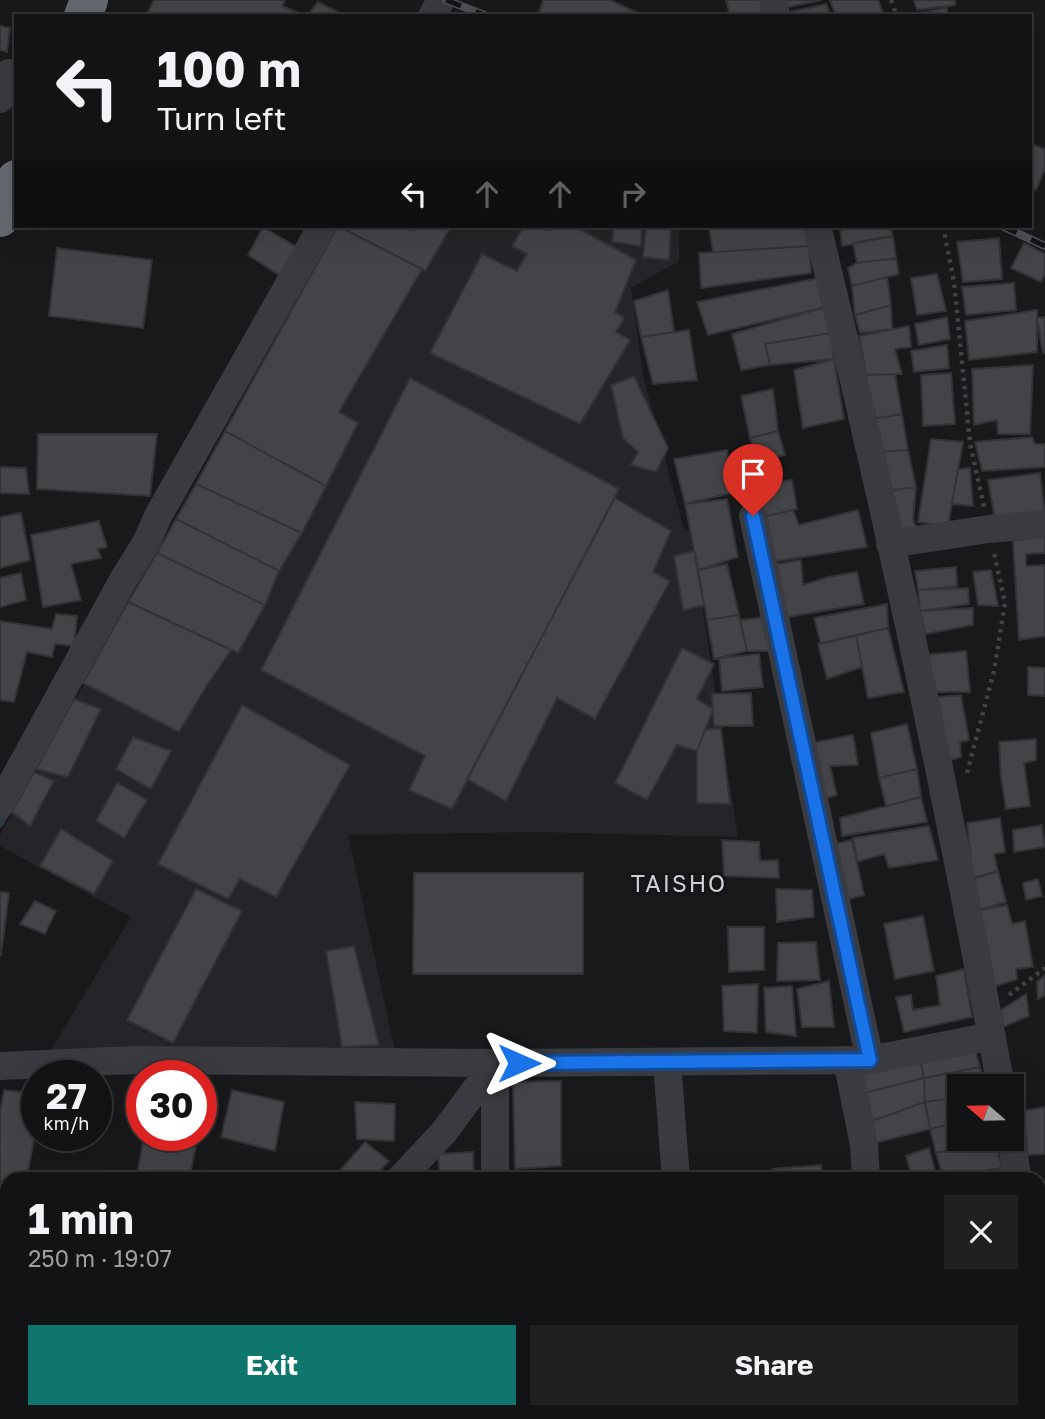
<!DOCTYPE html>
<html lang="en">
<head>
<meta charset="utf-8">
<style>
  :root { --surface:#121314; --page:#1f2022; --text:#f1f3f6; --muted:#9c9ea0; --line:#313234; --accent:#0f766e }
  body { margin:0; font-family:"Golos Text",sans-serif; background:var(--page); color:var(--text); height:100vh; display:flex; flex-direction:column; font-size:26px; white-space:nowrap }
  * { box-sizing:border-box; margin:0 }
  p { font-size:23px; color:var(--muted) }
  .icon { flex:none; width:38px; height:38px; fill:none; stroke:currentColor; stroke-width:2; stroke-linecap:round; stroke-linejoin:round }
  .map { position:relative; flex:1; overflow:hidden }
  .side { position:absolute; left:0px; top:1172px; width:1046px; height:247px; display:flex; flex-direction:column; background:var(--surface); border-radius:21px 21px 0 0; box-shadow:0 7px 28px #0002,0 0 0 2px var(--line) }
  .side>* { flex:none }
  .guide { position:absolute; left:14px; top:14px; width:1018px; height:214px; border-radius:0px; box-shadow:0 7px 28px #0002,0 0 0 2px var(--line); background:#121314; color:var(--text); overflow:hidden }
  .needle { width:46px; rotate:290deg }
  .tools { position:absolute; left:947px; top:1074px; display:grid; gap:14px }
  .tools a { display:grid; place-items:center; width:77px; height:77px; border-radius:0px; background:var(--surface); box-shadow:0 7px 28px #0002,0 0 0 2px var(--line); font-size:35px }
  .speed { position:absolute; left:21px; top:1060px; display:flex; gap:14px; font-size:35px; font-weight:700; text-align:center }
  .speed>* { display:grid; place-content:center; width:91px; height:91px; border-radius:50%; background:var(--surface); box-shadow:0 7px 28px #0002,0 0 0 2px var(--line); line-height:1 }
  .speed small { font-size:18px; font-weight:400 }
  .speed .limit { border:10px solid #d22; background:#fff; color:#111 }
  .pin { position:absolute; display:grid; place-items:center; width:60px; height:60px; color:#fff; margin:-72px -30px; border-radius:50% 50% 50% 0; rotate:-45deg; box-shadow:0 0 7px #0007 }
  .pin .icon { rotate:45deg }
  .me { position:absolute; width:77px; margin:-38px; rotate:90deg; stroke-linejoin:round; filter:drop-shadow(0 0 5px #0008) }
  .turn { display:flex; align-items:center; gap:24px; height:147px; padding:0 28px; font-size:32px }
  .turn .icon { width:91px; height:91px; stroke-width:2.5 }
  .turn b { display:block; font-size:49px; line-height:60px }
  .lanes { display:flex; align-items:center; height:66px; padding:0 28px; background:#0003; justify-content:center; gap:35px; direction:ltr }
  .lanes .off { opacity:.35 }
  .round { display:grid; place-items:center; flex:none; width:74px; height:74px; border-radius:0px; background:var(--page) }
  .summary { display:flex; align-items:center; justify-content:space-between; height:119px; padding:0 28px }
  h1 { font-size:42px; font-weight:700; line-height:52px }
  .button { display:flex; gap:14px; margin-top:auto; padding:14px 28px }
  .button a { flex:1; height:80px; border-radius:0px; background:var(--accent); color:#fff; font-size:28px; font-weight:700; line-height:80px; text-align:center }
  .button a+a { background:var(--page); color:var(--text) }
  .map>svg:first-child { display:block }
  .built { fill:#242528 }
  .green { fill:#202920 }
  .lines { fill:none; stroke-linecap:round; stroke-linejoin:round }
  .stream { stroke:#2d3a3f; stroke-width:7 }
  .building { fill:#424448; stroke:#323337; stroke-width:2 }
  .path { stroke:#3f4247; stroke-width:4.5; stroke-dasharray:3.5 5; stroke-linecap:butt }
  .minor { stroke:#393b40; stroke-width:28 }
  .highway { stroke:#656a71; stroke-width:38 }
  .rail-casing { stroke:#4c4f55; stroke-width:8 }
  .rail { stroke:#131416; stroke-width:5; stroke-dasharray:16; stroke-linecap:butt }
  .route-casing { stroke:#114b97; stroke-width:18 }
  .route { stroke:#1a73e8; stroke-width:12 }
  .labels { text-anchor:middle; stroke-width:5; stroke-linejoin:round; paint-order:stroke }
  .neighbourhood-label { font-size:23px; letter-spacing:2px; fill:#cbd0d7; stroke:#131416 }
</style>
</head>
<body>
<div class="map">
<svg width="1045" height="1419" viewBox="0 0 1045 1419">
  <rect width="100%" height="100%" fill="#18191b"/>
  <path class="built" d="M338 226H679V261L631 288 643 376 683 526 691 534 738 837 535 832 348 835 395 1051 49 1053 131 917 0 846V835Z"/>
  <path class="green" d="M516 1412H679L680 1419H517Z"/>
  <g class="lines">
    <path class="stream" d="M0 824 7 812"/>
  </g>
  <path class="building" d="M154 0H285L282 6 306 16H146Z
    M543 0H610L638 13 636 16H538Z
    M726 0H762L764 16H730Z
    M781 0H822L783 8Z
    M830 0H878L884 15 836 16Z
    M914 0H955V5L917 10Z
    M318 2 346 16H307Z
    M826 4 831 16H787L786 13Z
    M947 8V16H914V14Z
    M0 26 10 28 7 52 0 50Z
    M1031 144 1045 149V169L1036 190 1031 187Z
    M338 226 422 269 339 412 358 423 326 486 225 431Z
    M338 226H405L412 230 414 226H442L449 230 425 271Z
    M524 226H540L550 230 554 226H574L636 260 615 312 624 318 616 332 630 340 580 424 430 353 482 254 517 271 527 254 512 246Z
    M614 226H642L641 246 612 242Z
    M646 226H671L669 260 643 257Z
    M725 226H804L809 246 713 252 709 228Z
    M840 226H889L893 236 842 246Z
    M263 227 297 247 279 275 248 255Z
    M893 236 896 258 857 263 853 243Z
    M999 238 1002 279 963 282 957 242Z
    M1024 243 1045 254V274L1041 282 1011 268Z
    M809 246 811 273 701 288 699 253Z
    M57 248 152 260 143 328 49 316Z
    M896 258 899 274 852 286 848 268 857 263Z
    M937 274 946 311 917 315 911 278Z
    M887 277 891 305 855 315 852 286Z
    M819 278 826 307 708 335 697 302Z
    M1014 283 1016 310 966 315 962 287Z
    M668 290 674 332 641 337 634 301Z
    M891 305 892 329 860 333 855 315Z
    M826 307 831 333 765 344 770 365 741 370 732 334Z
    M1037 310V352L969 360 965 321Z
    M947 317 950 339 919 345 915 324Z
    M1045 317V352L1043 353 1037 318Z
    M909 326 911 347 895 349 902 374 866 375 859 336Z
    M689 330 697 380 653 384 641 337Z
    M831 333 834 359 770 365 765 344Z
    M947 345 949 368 914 372 911 351Z
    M834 359 844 419 803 428 794 370Z
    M1033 365 1030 434H998L997 420 974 425 972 369Z
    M951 373 955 424 923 426 921 375Z
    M895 374 902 414 872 419 866 375Z
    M634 376 668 448 656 472 631 465 638 452 623 438 611 385Z
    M410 378 619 489 452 809 409 790 425 756 261 670Z
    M773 389 778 431 750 438 741 396Z
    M902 414 908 450 879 452 872 419Z
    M225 431 326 486 302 533 196 484Z
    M778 431 785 455 757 461 750 438Z
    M38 434H157L150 496 37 489Z
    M1032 437 1035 444H1045V467L982 471 975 442Z
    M931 439 963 442 948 526 918 522Z
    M727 450 732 493 685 504 674 459Z
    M908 450 916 487 886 491 879 452Z
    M0 467 26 468 29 494 0 493Z
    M970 468 973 506 952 504 958 469Z
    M1040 473 1045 514 995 520 988 480Z
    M792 480 797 509 758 518 753 486Z
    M196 484 302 533 279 571 176 519Z
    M916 487 913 519 917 530 895 533 886 491Z
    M615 498 671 531 653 572 670 581 595 719 557 698 506 801 467 779Z
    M727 499 738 557 698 570 685 504Z
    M793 510 799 525 858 510 867 547 765 563 758 518Z
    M21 513 30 560 0 568V517Z
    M176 519 279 571 265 605 157 553Z
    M99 521 107 547 98 549 101 558 71 564 81 600 43 607 31 535Z
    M1045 535V553L1026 554V566L1045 565V636L1019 640 1013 541Z
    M694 551 704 605 683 610 674 556Z
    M157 553 265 605 238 653 128 602Z
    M801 560 803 585 828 577 857 572 864 604 776 619 761 567Z
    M727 564 739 615 707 620 698 570Z
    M956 567 957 586 918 590 915 571Z
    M991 570 998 606 978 605 973 572Z
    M21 573 26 600 0 607V578Z
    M968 588 969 604 920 611 918 590Z
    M128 602 231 650 207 685 179 732 83 683Z
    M887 604 888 628 821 644 814 618Z
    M973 608V625L925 634 920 611Z
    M56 614 77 616 74 646 55 644 52 657 27 652 14 702 0 700V621L52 629Z
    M739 615 747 651 714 659 707 620Z
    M766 617 776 651H747L740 620Z
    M888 628 904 692 868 698 856 635Z
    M856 635 862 667 827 679 818 644Z
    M682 648 714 664 697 699 713 709 697 751 677 745 647 800 615 783Z
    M966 651 970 692H932L926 655Z
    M759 654 763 687 722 691 719 658Z
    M1028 667 1045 668V696L1028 695Z
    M751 693 753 726H714L712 694Z
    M961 695 969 740 960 742 961 757 944 762 930 698Z
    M74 699 101 709 68 777 36 769Z
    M242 705 350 765 276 897 240 879 228 899 158 864Z
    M907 724 917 769 879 778 871 733Z
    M721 728 730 804 697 803V751L705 730Z
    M853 735 858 765 830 766 837 795 816 801 807 744Z
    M133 737 171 751 151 789 116 769Z
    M1036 739V760L1024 763 1030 806 1006 809 1001 777 999 742Z
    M917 769 921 797 886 806 879 778Z
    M34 772 54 781 30 826 12 812Z
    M117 783 147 800 124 838 96 821Z
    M921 797 927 822 842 836 840 818Z
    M1000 818 1005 852 994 854 998 871 973 878 967 823Z
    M1042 825 1045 847 1014 852 1013 830Z
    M929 826 938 860 889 868 884 854 857 862 853 838Z
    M61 829 113 861 94 894 40 866Z
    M722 840 759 842 760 861 778 860 779 878 724 876Z
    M852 840 864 895 839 902 826 846Z
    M998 871 1006 902 976 911 969 880Z
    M414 873H583V974H413Z
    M1038 879 1042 896 1026 900 1023 883Z
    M196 889 242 911 173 1043 127 1020Z
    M776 889 812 890 814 917 777 922Z
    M0 892 9 893 1 955H0Z
    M35 901 56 911 45 934 20 924Z
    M1007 905 1012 924 1025 921 1033 967 1016 969 1017 979 993 987 976 911Z
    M923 916 934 971 895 979 884 924Z
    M728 927H764V970L729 972Z
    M816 942 820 980 777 981 778 943Z
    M354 946 379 1045 342 1047 326 951Z
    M964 969 972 1017 904 1032 896 997 911 995 913 1010 940 1005 936 976Z
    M1045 975V995L1038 999 1037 982Z
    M829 981 834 1027H802L797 989Z
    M758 984 757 1033 724 1031 722 986Z
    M792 986 796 1036 766 1032 764 988Z
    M1026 994 1029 1016 1003 1027 1001 1010Z
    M974 1046 980 1067 924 1078 920 1060Z
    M920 1060 924 1078 864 1093 860 1073Z
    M980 1067 984 1087H959V1097L925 1102 924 1078Z
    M924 1078 925 1102 869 1122 864 1093Z
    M561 1081V1166L515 1169 513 1082Z
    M4 1090 37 1094V1125L27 1176 10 1174 9 1180H7V1188L0 1187V1112Z
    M232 1090 284 1102 275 1151 221 1137Z
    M96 1094H103L98 1125H96Z
    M959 1097V1122L930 1129 925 1102Z
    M355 1102 395 1104 394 1141 357 1139Z
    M925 1102 930 1129 874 1143 869 1122Z
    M1045 1107V1154L1028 1155 1023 1111Z
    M959 1122V1139L994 1140 936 1153 930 1129Z
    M144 1136H198L189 1180H136Z
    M994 1140 1002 1168 943 1177 936 1153Z
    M365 1142 389 1161 371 1180H340L336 1175Z
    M929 1148 937 1178 913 1180 906 1156Z
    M473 1152 474 1180H440L438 1154Z
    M821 1165 823 1180H773L772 1169Z
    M1002 1168 1004 1180H943V1177Z
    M544 1175 543 1180H517V1177Z
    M1045 1205V1226L1041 1227 1040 1206Z
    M1045 1366V1412L1006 1419H994L993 1412H1040V1368Z
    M453 1412H490V1419H453Z
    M731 1412H776L777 1419H732Z
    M784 1412H842V1419H784Z
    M911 1412H959L960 1419H911Z
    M401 1413 402 1419H361Z"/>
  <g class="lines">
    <path class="path" d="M891 0 897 16
      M943 226 954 282 970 443 984 507
      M967 773 994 671 1005 603 994 553
      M1009 995 1045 968"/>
    <path class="minor" d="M773 0 776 16
      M432 16 441 0
      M0 99 9 73
      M817 226C887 511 948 798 1001 1087
      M753 516 870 1060
      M890 544 989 529 1045 524
      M0 805 123 580 146 543 158 516 322 226
      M847 1060 864 1145 866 1180
      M667 1062 676 1180
      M495 1063V1180
      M0 1066 135 1060 495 1063 870 1060 992 1036
      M1011 1139 1018 1180
      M399 1180 444 1132 495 1063
      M1040 1280 1045 1304
      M308 1412V1419
      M505 1412 506 1419
      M692 1412 693 1419
      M882 1412 883 1419
      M160 1419 167 1412"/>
    <path class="highway" d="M83 16 89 0
      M0 218 16 179"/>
    <defs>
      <path id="rail" d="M446 0 487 16
        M1002 226 1045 246"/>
    </defs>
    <use href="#rail" class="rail-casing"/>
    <use href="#rail" class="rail"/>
  </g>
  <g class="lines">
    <defs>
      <path id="route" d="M519 1063 870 1060 753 516"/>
    </defs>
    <use href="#route" class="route-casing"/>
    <use href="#route" class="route"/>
  </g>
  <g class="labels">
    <g class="neighbourhood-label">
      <text x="679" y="892">TAISHO</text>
    </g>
  </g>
</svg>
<div class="tools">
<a><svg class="needle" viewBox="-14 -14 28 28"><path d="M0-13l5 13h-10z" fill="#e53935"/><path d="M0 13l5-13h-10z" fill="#9c9ea0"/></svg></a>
</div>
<div class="speed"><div>27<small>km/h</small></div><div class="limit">30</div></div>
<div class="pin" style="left:753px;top:516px;background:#d93025"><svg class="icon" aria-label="arrive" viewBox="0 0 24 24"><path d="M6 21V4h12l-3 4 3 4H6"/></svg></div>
<svg class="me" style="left:519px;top:1063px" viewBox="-20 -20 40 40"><path d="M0-17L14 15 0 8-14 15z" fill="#1a73e8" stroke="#fff" stroke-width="4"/></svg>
<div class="guide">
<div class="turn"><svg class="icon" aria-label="left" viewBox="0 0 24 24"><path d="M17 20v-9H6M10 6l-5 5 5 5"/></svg><div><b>100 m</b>Turn left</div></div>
<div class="lanes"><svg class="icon" aria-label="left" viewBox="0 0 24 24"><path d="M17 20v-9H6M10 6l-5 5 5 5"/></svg><svg class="icon off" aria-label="ahead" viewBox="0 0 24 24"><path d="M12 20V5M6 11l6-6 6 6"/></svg><svg class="icon off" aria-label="ahead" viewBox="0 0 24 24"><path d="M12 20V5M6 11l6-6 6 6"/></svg><svg class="icon off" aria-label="right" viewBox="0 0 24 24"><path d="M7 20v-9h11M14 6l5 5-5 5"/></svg></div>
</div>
<section class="side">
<div class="summary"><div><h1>1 min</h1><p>250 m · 19:07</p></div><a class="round"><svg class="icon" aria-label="close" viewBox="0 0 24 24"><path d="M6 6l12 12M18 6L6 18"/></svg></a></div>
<div class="button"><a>Exit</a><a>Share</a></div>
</section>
</div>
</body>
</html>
